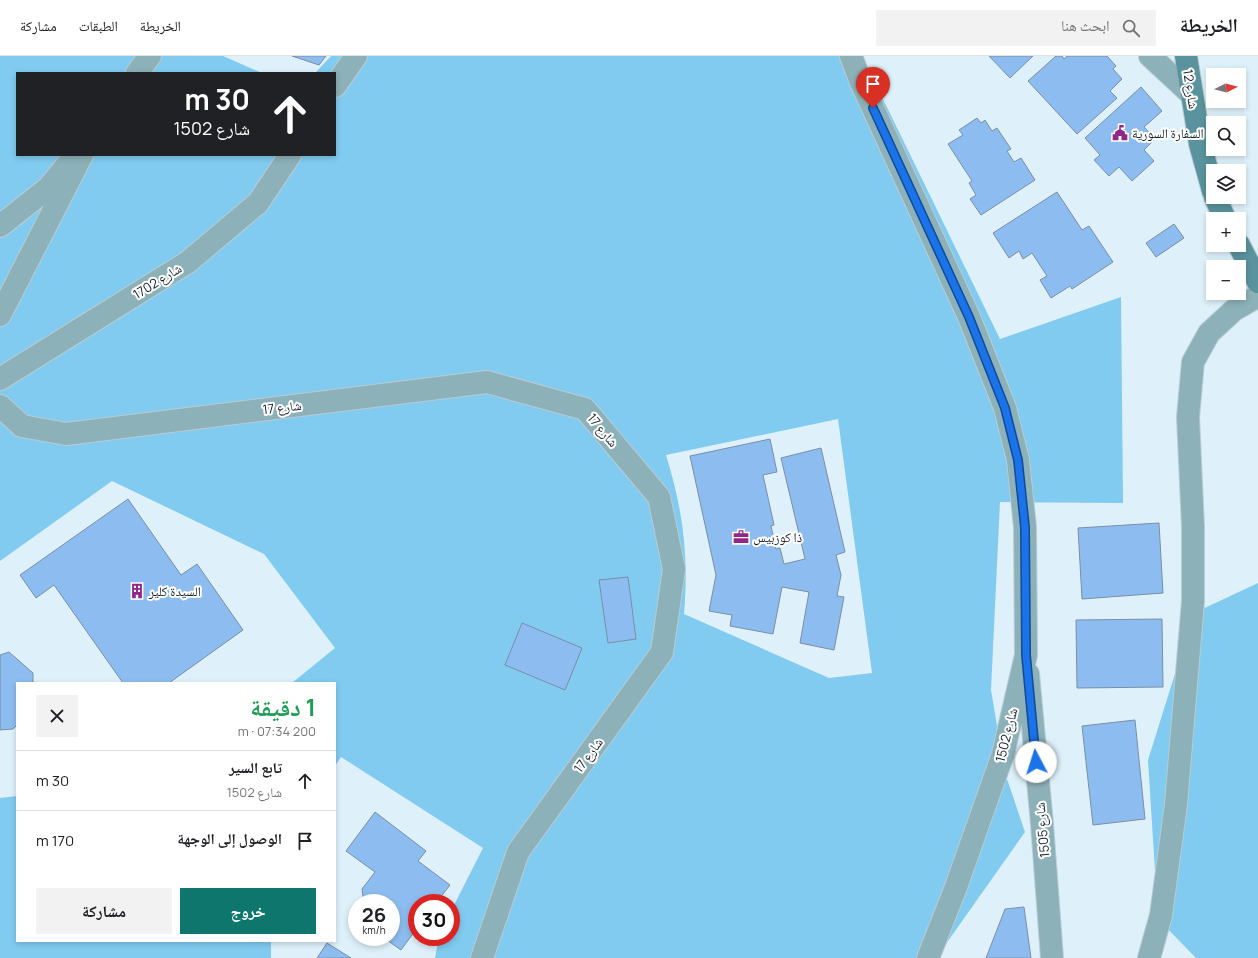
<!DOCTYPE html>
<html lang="ar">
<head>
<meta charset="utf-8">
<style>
  :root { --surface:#fff; --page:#f2f2f2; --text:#202124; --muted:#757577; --line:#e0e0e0; --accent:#0f766e }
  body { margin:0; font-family:Manrope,"Noto Naskh Arabic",sans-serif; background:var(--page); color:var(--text); direction:rtl; height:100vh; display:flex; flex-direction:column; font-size:15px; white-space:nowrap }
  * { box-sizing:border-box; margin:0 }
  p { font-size:13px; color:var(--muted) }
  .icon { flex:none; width:22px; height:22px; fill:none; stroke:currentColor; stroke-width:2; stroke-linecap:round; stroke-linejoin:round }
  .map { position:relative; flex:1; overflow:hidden; direction:ltr }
  .panel { position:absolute; left:16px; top:626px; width:320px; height:260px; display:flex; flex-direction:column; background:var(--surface); border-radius:0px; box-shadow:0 2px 6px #0003; direction:rtl }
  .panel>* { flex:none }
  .guide { position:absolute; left:16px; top:16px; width:320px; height:84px; border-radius:0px; box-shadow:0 2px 6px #0003; direction:rtl; background:#202124; color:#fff; overflow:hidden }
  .needle { width:26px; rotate:84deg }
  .tools { position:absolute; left:1206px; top:12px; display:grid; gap:8px }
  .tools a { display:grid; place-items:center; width:40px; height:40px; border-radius:0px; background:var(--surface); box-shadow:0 2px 6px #0003; font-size:20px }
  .speed { position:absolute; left:348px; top:838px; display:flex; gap:8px; font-size:20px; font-weight:700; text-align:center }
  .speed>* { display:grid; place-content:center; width:52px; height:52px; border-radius:50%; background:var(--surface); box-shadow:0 2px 6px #0003; line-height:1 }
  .speed small { font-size:10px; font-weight:400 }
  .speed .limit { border:6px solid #d22; background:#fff; color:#111 }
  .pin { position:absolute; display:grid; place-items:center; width:34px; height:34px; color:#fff; margin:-41px -17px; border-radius:50% 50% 50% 0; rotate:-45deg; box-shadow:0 0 4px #0007 }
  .pin .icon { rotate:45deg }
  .me { position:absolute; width:44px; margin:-22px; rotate:355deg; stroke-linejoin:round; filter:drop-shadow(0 0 3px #0008) }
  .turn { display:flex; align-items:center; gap:14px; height:84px; padding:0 20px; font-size:18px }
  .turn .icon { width:52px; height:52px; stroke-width:2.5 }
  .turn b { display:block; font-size:28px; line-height:34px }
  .round { display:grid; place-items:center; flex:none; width:42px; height:42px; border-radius:0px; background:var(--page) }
  .head { display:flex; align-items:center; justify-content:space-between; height:68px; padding:0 20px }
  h1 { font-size:24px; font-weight:700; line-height:30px; color:#1e9e55 }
  .cta { display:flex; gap:8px; margin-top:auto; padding:8px 20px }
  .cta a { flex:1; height:46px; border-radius:0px; background:var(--accent); color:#fff; font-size:16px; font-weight:700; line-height:46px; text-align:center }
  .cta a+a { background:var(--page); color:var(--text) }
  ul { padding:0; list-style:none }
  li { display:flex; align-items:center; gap:12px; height:60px; padding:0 20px; border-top:1px solid var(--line) }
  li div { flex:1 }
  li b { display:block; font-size:15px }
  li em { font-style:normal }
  header { display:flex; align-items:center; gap:24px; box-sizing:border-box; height:56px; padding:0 20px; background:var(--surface); border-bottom:1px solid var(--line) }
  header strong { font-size:19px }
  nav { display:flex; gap:22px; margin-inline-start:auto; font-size:14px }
  .search { width:280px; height:36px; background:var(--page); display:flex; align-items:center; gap:10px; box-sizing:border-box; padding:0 14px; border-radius:0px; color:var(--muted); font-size:15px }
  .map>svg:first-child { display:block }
  .forest { fill:#81cbf0; fill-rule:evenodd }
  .building { fill:#8dbdf0; stroke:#7a8ea4 }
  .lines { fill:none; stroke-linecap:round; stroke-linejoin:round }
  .street-casing { stroke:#b9cbd4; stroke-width:24 }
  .secondary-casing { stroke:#b9cbd4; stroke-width:24 }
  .street { stroke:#8db1b8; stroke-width:22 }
  .secondary { stroke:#5a939d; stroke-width:22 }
  .route-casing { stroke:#114b97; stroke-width:10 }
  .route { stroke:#1a73e8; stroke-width:7 }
  .labels { text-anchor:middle; stroke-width:4; stroke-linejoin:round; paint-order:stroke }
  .street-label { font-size:13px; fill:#131f25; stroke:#fff }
  .poi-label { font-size:13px; fill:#131f25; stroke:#fff; text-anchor:start }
</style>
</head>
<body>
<header>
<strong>الخريطة</strong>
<div class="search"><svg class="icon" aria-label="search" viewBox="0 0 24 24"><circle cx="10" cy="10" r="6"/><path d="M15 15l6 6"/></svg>ابحث هنا</div>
<nav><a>الخريطة</a><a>الطبقات</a><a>مشاركة</a></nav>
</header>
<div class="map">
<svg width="1258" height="902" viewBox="0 0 1258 902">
  <rect width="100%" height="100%" fill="#def1fb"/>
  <path class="forest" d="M0 0H223L262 17H17V99H335V17H315L331 0H862L1000 283 1121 241 1123 447 1000 446 991 634 1005 717 1025 776 948 885 939 902H435L439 881H451V855L483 792 341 701 335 710V627H292L335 592 264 498 112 425 0 505ZM838 363 872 617 829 622 684 558C689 500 683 454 666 399Z
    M1258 527V902H1196L1158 863 1148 704 1194 557Z
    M17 740V885H271V902H0V742Z"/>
  <path class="building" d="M292 0H326L319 9Z
    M989 0H1033L1010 22Z
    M1056 0H1062L1064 3 1067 0H1107L1116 10 1113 13 1122 23 1110 35 1117 42 1077 78 1028 25Z
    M1141 31 1162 55 1144 71 1155 83 1144 94 1154 105 1132 125 1119 111 1109 120 1094 104 1100 99 1085 82Z
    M977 62 981 67 985 64 992 75 997 72 1011 93 1007 95 1014 106 1021 102 1035 124 981 159 970 143 976 139 969 127 972 125 948 88 963 79 959 74Z
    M1057 136 1082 174 1089 170 1113 206 1072 233 1070 230 1051 242 1040 224 1047 220 1032 197 1023 203 1019 195 1009 202 993 177Z
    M1174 168 1184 182 1156 201 1146 187Z
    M770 383 777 416 763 419 774 469 771 470 776 493 780 492 784 508 805 503 781 402 821 392 845 496 836 499 841 519 837 540 844 541 834 594 800 587 809 536 782 531 773 578 730 570 732 559 709 555 716 519 690 400Z
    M128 443 181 519 197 508 243 574 169 627H123L54 529 36 542 20 519Z
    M1159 467 1163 537 1082 543 1078 472Z
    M628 521 636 583 608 587 599 524Z
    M1162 563 1163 631 1077 632 1076 564Z
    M522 567 582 592 565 634 505 609Z
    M9 596 33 617V627H17V669L13 673 0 674V599Z
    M1135 664 1145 763 1093 769 1082 670Z
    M375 756 426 795 418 805 450 829 436 847H417V872L401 894 387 884 378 886 371 881H391V847H364L362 833 375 816 346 795Z
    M1024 851 1031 902H986L1005 853Z
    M327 887 351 902H317Z"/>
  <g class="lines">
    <defs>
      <path id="street" d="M851 0 860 24 969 261 1005 352 1018 404 1025 471 1026 599 1003 698 956 831 928 902
        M1150 0 1192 39
        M137 17 150 0
        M335 30 356 0
        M0 170 48 132 67 109
        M0 259 82 99
        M0 323 188 206 258 147 290 99
        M0 350 22 370 66 378 487 326 585 353 659 441 674 513 662 596 518 796 482 902
        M1028 618 1042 768 1052 902
        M1149 902 1161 859 1176 748 1193 545V471L1188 361 1193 306 1209 277 1234 254 1258 240"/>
      <path id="secondary" d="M1186 0 1200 88 1213 135
        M1215 141 1225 163
        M1239 189 1258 226"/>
    </defs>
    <use href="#street" class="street-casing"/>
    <use href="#secondary" class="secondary-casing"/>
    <use href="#street" class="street"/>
    <use href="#secondary" class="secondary"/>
  </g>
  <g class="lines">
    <defs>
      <path id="route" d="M873 52 969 261 1005 352 1018 404 1025 471 1026 599 1036 706"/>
    </defs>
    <use href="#route" class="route-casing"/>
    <use href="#route" class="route"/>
  </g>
  <defs>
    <symbol id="civic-bare" viewBox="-9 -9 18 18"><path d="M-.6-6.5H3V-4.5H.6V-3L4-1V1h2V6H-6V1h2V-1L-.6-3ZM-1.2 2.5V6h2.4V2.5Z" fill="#922689" stroke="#fff" stroke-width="2.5" paint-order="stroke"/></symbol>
    <symbol id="office-bare" viewBox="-9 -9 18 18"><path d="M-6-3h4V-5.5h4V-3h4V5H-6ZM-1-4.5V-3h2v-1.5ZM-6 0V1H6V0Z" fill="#922689" stroke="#fff" stroke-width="2.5" paint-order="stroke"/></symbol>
    <symbol id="building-bare" viewBox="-9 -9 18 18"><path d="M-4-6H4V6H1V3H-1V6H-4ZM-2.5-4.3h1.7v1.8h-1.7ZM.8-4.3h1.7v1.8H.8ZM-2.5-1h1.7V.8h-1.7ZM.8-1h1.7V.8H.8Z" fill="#922689" stroke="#fff" stroke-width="2.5" paint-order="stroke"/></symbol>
  </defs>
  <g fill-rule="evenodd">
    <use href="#civic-bare" x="1109" y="66" width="22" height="22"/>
    <use href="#office-bare" x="730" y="470" width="22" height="22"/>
    <use href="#building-bare" x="126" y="524" width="22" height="22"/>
  </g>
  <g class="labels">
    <g class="street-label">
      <text transform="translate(1191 33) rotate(81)" y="5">شارع 12</text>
      <text transform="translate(157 225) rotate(-32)" y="5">شارع 1702</text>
      <text transform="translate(282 351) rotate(-7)" y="5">شارع 17</text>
      <text transform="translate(603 374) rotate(50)" y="5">شارع 17</text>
      <text transform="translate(1006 679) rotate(-76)" y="5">شارع 1502</text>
      <text transform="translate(588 699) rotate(-54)" y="5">شارع 17</text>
      <text transform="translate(1042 774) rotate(-95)" y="5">شارع 1505</text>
    </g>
    <g class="poi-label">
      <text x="1132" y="82">السفارة السورية</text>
      <text x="753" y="486">ذا كوزبيس</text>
      <text x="149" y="540">السيدة كلير</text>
    </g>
  </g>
</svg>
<div class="tools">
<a><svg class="needle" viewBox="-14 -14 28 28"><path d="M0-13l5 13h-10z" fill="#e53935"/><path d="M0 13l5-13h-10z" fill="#757577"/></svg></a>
<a><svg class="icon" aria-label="search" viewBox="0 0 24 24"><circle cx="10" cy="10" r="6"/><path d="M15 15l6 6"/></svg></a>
<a><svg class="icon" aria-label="layers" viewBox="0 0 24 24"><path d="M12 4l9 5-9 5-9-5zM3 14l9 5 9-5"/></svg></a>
<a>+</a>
<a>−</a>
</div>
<div class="speed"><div>26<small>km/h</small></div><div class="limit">30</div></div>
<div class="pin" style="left:873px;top:52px;background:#d93025"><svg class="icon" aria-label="arrive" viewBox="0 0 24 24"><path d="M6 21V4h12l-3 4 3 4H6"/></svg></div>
<svg class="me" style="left:1036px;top:706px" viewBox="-20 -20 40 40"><circle r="19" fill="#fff"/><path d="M0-13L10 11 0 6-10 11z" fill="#1a73e8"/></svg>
<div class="guide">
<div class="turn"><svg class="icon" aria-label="ahead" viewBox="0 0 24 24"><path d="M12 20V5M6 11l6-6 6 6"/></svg><div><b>30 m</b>شارع 1502</div></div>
</div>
<section class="panel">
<div class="head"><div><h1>1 دقيقة</h1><p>200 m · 07:34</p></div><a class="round"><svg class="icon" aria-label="close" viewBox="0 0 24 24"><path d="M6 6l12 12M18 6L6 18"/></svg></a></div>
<ul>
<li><svg class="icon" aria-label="ahead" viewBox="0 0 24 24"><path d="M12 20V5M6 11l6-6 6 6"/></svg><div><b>تابع السير</b><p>شارع 1502</p></div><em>30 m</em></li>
<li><svg class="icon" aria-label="arrive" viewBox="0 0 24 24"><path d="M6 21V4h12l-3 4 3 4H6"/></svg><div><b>الوصول إلى الوجهة</b></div><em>170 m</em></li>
</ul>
<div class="cta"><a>خروج</a><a>مشاركة</a></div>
</section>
</div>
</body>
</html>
